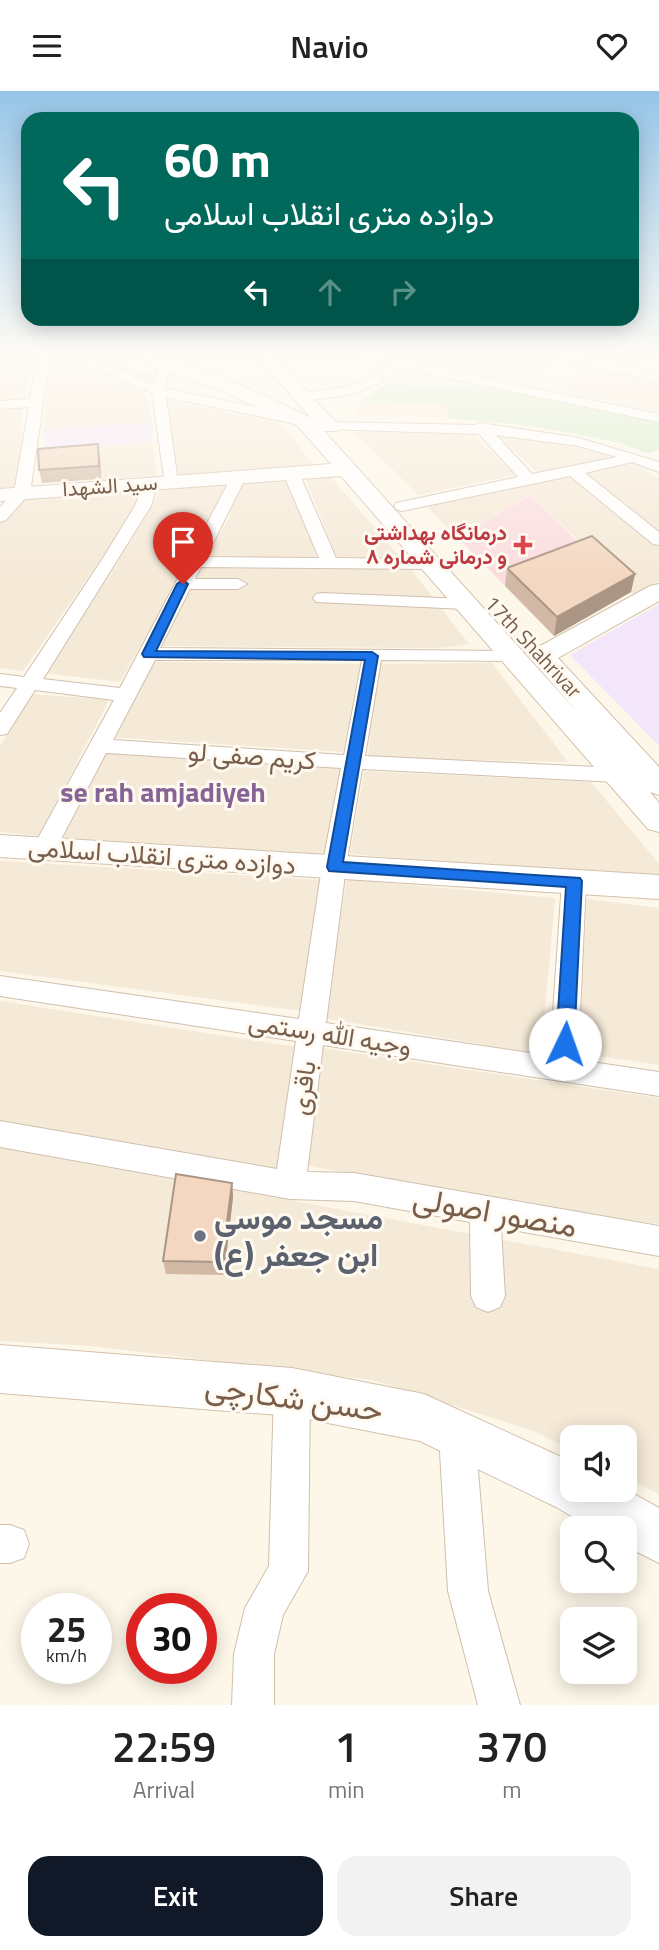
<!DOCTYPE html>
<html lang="en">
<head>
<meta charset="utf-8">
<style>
  :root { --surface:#fff; --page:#f2f2f2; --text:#222; --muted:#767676; --accent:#111827 }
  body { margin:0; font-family:"Titillium Web",Vazirmatn,sans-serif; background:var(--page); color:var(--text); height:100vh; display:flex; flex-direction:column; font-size:26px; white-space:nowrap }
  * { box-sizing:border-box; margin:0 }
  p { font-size:23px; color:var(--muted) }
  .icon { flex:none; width:38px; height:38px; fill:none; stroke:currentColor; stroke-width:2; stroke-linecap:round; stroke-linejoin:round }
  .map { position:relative; height:1614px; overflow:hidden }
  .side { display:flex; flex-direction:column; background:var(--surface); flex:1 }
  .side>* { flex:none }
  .banner { position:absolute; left:21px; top:21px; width:618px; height:214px; border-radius:21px; box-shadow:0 4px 18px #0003; background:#00695c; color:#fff; overflow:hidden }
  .tools { position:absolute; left:560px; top:1334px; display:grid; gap:14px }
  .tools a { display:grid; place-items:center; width:77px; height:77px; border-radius:14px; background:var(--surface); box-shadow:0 4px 18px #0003; font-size:35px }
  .speed { position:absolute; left:21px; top:1502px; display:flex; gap:14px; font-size:35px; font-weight:700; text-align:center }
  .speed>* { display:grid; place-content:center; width:91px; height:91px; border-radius:50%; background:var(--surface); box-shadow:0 4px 18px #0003; line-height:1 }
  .speed small { font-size:18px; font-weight:400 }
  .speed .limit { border:10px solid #d22; background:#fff; color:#111 }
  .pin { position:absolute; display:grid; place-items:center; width:60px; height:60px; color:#fff; margin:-72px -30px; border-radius:50% 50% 50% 0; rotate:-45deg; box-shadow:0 0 7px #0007 }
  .pin .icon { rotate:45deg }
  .me { position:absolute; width:77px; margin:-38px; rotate:3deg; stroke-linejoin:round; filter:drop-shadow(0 0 5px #0008) }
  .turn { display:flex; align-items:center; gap:24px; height:147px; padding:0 28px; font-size:32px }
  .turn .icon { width:91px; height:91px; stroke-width:2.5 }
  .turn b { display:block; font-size:49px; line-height:60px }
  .lanes { display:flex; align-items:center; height:66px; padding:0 28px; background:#0003; justify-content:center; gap:35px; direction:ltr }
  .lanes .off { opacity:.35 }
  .eta { display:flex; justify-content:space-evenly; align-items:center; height:119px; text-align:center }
  .eta b { font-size:42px; font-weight:600; line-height:49px }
  .cta { display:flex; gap:14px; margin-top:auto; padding:14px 28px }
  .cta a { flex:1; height:80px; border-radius:21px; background:var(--accent); color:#fff; font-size:28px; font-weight:600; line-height:80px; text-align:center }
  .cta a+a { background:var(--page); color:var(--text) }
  header { display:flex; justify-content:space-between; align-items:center; height:91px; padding:0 28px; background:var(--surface); font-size:32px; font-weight:600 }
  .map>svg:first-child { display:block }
  .residential { fill:#f5e9d7 }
  .commercial { fill:#fee9dd }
  .education { fill:#f4e6fa }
  .medical { fill:#fbdcde }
  .green { fill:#d4ecc6 }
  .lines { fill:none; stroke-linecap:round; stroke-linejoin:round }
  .street-casing { stroke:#d0bfae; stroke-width:2 }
  .secondary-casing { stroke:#d3c0ab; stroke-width:2 }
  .street { fill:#fff; fill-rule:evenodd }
  .secondary { fill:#fff; fill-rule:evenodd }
  .wall { fill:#d2b9a5 }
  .shaded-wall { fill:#ab9686 }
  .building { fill:#f4d7c0; stroke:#ab9686; stroke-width:2 }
  .route { fill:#1a73e8; stroke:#114b97; stroke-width:2 }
  .health-dot { fill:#e0444e; stroke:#fffaf1; stroke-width:2.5 }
  .worship-dot { fill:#6b7280; stroke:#fffaf1; stroke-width:2.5 }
  .labels { text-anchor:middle; stroke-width:6; stroke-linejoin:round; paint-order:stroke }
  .far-street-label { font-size:21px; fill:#795e4b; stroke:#fffaf1 }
  .far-health-label { font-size:21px; font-weight:bold; fill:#be3a42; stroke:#fffaf1; text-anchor:end }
  .street-label { font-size:26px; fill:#795e4b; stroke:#fffaf1 }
  .neighbourhood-label { font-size:28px; font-weight:bold; fill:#876495; stroke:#fffaf1 }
  .near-street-label { font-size:32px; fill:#795e4b; stroke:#fffaf1 }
  .near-worship-label { font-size:32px; font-weight:bold; fill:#5b616d; stroke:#fffaf1; text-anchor:start }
</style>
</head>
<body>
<header><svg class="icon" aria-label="menu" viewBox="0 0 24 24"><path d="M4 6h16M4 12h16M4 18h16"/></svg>Navio<svg class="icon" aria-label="heart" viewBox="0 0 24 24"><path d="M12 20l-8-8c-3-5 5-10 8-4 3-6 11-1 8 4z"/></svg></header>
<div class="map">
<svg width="659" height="1614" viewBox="0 0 659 1614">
  <rect width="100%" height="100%" fill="#fdf7e9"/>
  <path class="residential" d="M0 265H28L25 309 0 311Z
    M49 265H63L145 302 153 331 44 338Z
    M386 265H539L556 268 527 293Z
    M587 274 659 289V321L560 300Z
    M165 308 282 333 315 376 175 386Z
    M23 316 17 398 0 399V317Z
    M355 341 473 344 516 384 418 404Z
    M498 344 555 352 613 366 538 382Z
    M152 351 157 385 101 390 99 366 45 358Z
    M634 372 659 388V441L585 381Z
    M571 384 659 457V490L635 504 522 395 530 404 456 446 424 413Z
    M330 385 400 466 337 467 305 386Z
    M290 388 317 468H205L228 429 241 390Z
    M226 392 211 428 120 591 44 582 110 484 148 423 161 397Z
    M143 397 131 424 23 580 0 577V433L21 407Z
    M203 475 410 477 469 553 440 557 162 555Z
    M152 571 360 573 343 661 108 646Z
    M492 572 568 671 368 667 376 573Z
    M33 603 109 609 39 745 0 741V655Z
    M101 661 343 676 326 763 51 746Z
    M364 680 591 691 659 773V788L350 763Z
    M0 770 322 789 302 920 0 880Z
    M347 788 555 807 541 963 323 927Z
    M587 808 659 817V974L579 962Z
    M0 910 297 956 279 1078 0 1029Z
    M321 957 659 1007V1133L540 1116 304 1074Z
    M0 1055 659 1178V1403L625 1386V1346H572V1359L534 1340 373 1289 91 1255 0 1250Z"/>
  <path class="commercial" d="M359 311 447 312 448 327 357 324Z"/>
  <path class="education" d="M153 331 152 351 45 358 44 338Z
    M659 513V655L570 564Z"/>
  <path class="medical" d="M531 404 589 462 504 494 457 446Z"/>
  <path class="green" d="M79 265H103L152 284 151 291Z
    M387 293 492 296 659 329V359L646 362 620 352 577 343 523 334 448 327 446 312 359 311Z"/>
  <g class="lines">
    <defs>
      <path id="street" d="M38 265H50L30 402 6 429 0 431V416L14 401 29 316 0 318V310L30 308Z
        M66 265H82L153 293 160 270H170L171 273 165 297 305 327 312 331 305 335 166 306 178 391 170 396 165 394 152 302Z
        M354 265H377L659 323V331L360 269Z
        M549 265H573L659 282V290L555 269Z
        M377 284 384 288 382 291 348 304 303 310 296 306 303 302 345 296Z
        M329 331 475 334 481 332 579 347 659 371V381L632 371 585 382 659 441V454L653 453 570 385 402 420 396 418 394 415 396 412 518 386 479 343 324 338 322 335ZM496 344 578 355 617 366 532 383Z
        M291 377 299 382 336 467 430 468 439 473 430 478 201 476 195 488H238L247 493 238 498H190L160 557 518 560 521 564 511 570 381 569 365 665 617 677 625 679 628 684 625 689 617 691 362 678 346 776 326 932 550 965 562 791 565 785 574 782 583 785 586 791 578 969 659 981V1005L323 954 307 1081 354 1082 659 1135V1165L501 1137 505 1205 500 1216 488 1221 476 1216 471 1205 470 1131 354 1110 290 1108 0 1056V1030L277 1078 296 950 0 905V885L299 928 322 776 341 677 106 662 56 758 52 764 44 766 36 764 32 758 114 609 35 599 7 643 0 644V622L17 597 0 595V583L24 586 103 467 135 415 145 389H155L158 392 151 415 43 588 120 597 233 383 238 381 246 386 206 466 319 467 283 382ZM155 569H362L344 664 113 649Z
        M322 502 465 508 474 513 465 518 316 511 313 507 316 503Z
        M292 1283 304 1289 310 1301 308 1480 283 1524 274 1563V1614H232L234 1563 245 1517 269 1475 274 1301 280 1289Z
        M457 1325 470 1330 475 1343 488 1500 520 1614H478L448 1500 439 1343 444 1330Z
        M0 1434H10L24 1439 29 1453 24 1467 10 1472H0Z"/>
      <path id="secondary" d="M136 265C190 265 261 304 311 327L256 265H274L340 336 337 340H324L579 623 525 561 529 555 542 554 650 495 659 493V510L558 567 659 676V704L650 701 659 712V741L648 738 341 385 0 410V398L331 373 298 335 225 301 138 269Z
        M0 744 659 784V808L0 766Z
        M0 1254 292 1277 424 1303 572 1371V1398H625L659 1417V1472L625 1455V1437H592L556 1416 420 1350 292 1325 0 1302Z"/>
    </defs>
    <use href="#street" class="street-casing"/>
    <use href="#secondary" class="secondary-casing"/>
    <use href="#street" class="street"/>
    <use href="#secondary" class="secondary"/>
  </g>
  <path class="wall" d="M100 366 101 388 42 392 39 379Z
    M507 477 635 483 631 501 554 545 505 495Z
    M232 1092 233 1106 224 1184 166 1183 163 1170Z"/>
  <path class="shaded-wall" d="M98 353 100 366 101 388 99 375Z
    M635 483 631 501 554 545 557 526Z
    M232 1092 233 1106 224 1184 222 1171Z"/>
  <path class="building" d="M98 353 99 375 39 379 38 358Z
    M592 445 635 483 557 526 507 477Z
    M176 1083 232 1092 222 1171 163 1170Z"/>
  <linearGradient id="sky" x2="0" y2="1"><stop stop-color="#96c5e8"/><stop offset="0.54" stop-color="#fefbf5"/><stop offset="1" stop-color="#fefbf5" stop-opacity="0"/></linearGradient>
  <rect width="659" height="491" fill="url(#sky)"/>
  <path class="route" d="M183 489 188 493 156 560 372 561 378 565 343 771 580 787 582 790 574 953 571 958 565 960 559 958 556 953 566 796 329 780 327 776 365 569 144 566 142 563 177 493Z"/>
  <path class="health-dot" d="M519.5 443.5h7v7h7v7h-7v7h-7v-7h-7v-7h7z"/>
  <circle class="worship-dot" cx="200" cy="1145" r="7"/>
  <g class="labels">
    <g class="far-street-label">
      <text transform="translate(110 395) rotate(-4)" y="7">سید الشهدا</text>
      <text transform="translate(533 556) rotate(47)" y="7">17th Shahrivar</text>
    </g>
    <g class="far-health-label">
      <text x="507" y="449">درمانگاه بهداشتی<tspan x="507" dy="24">و درمانی شماره ۸</tspan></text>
    </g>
    <g class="street-label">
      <text transform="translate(252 665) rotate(4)" y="9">کریم صفی لو</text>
      <text transform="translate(162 765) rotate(4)" y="9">دوازده متری انقلاب اسلامی</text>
      <text transform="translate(330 943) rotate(9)" y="9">وجیه الله رستمی</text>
      <text transform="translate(303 997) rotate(-82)" y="9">باقری</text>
    </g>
    <g class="neighbourhood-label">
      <text x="163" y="711">se rah amjadiyeh</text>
    </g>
    <g class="near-street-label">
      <text transform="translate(495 1121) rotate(10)" y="11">منصور اصولی</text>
      <text transform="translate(294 1307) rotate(8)" y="11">حسن شکارچی</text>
    </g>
    <g class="near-worship-label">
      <text x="214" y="1138">مسجد موسی<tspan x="214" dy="37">ابن جعفر (ع)</tspan></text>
    </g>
  </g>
</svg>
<div class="tools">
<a><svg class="icon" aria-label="sound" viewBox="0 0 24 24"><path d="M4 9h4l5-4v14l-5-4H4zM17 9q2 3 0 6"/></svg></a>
<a><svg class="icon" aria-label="search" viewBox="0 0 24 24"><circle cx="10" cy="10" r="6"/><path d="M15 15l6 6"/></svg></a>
<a><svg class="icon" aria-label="layers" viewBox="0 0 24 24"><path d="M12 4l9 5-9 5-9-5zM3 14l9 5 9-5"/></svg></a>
</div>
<div class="speed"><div>25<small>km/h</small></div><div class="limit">30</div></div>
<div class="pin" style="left:183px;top:493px;background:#d93025"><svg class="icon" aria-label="arrive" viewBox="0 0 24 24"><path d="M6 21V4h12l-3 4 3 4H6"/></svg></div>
<svg class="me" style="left:565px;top:953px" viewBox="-20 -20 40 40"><circle r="19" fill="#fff"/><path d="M0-13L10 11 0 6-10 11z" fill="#1a73e8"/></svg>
<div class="banner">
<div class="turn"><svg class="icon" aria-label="left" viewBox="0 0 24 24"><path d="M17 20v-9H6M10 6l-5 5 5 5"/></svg><div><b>60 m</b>دوازده متری انقلاب اسلامی</div></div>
<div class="lanes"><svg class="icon" aria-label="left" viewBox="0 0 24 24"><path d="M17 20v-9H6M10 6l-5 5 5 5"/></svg><svg class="icon off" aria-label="ahead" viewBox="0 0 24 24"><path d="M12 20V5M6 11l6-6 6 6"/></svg><svg class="icon off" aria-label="right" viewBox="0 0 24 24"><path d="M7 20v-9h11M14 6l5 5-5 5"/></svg></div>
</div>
</div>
<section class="side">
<div class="eta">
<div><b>22:59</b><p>Arrival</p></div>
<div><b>1</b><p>min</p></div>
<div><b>370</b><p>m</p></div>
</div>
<div class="cta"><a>Exit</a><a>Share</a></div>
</section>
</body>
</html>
